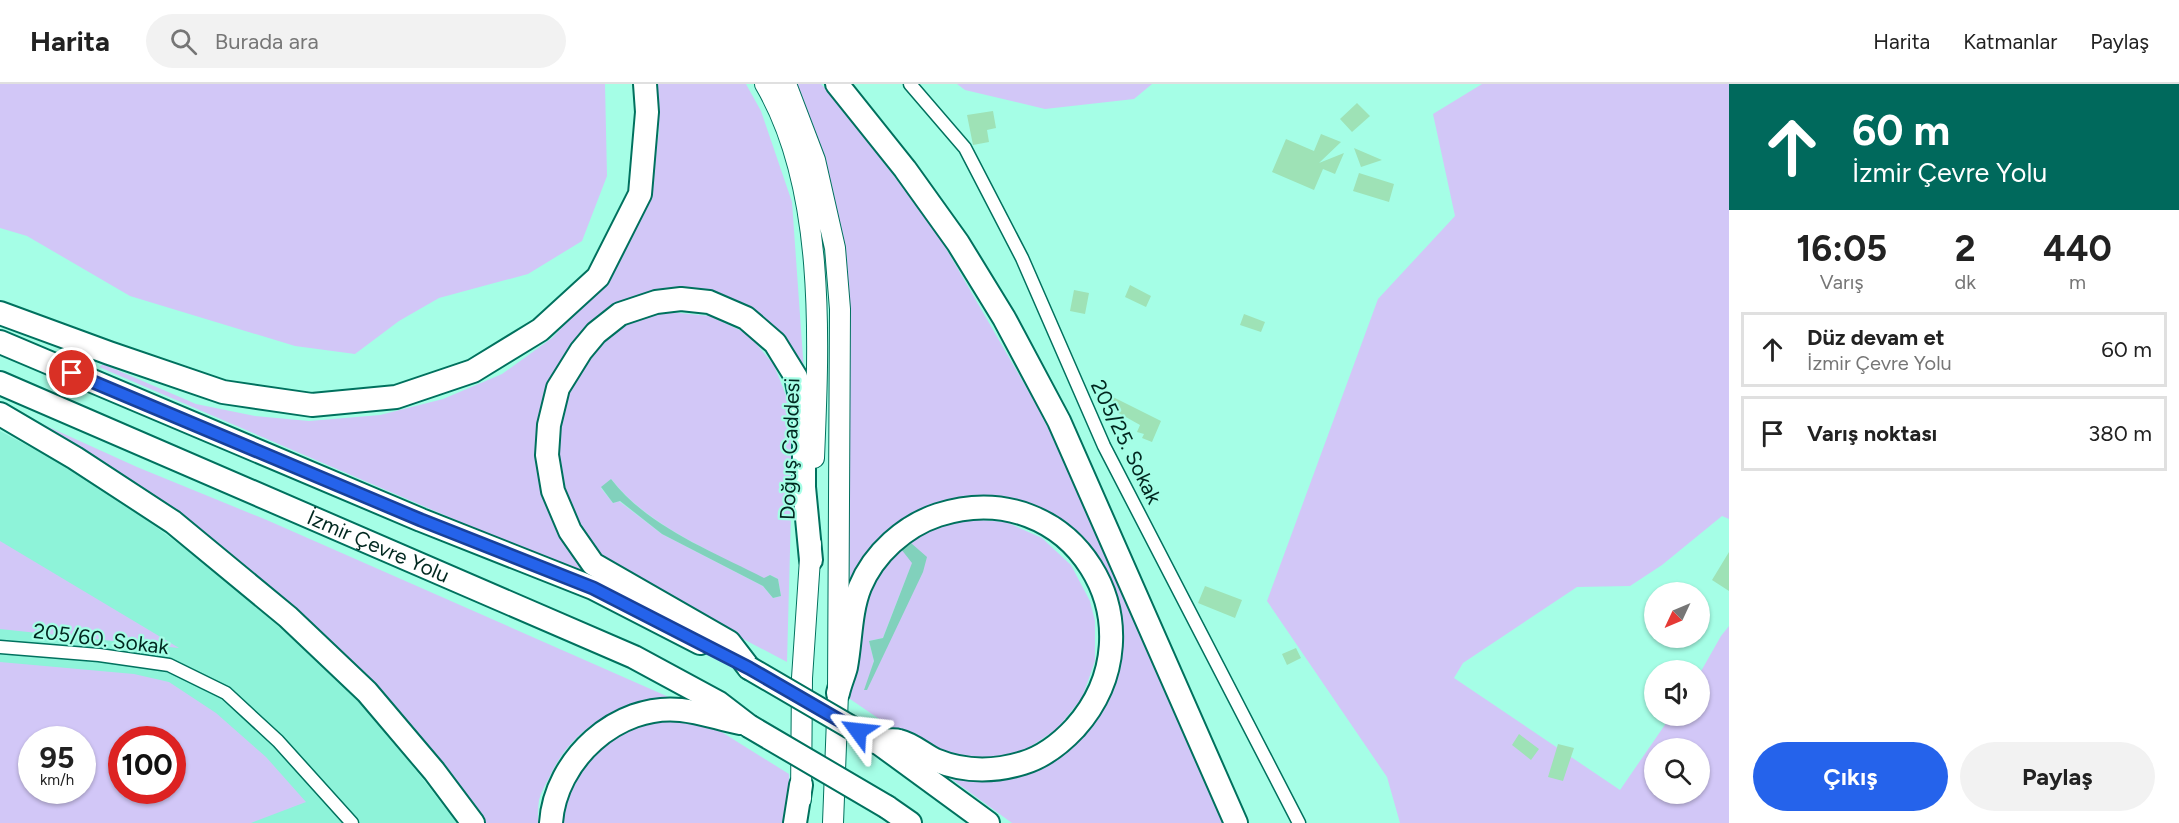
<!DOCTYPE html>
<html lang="tr">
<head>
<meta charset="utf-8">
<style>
  :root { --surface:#fff; --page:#f2f2f2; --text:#222; --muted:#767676; --line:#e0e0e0; --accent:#2563eb }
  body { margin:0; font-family:Figtree,sans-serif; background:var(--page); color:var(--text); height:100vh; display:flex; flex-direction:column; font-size:22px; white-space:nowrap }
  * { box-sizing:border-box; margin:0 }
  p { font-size:20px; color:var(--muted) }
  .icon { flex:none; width:33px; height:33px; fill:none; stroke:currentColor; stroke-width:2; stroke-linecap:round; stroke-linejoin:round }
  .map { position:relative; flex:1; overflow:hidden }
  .sheet { display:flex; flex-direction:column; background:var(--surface); width:450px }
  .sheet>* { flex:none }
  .guide { background:#00695c; color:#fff; overflow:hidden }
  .needle { width:39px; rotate:226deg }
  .buttons { position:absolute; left:1644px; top:498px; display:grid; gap:12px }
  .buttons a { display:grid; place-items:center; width:66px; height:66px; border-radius:50%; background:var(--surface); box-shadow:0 2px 4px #0004; font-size:30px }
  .speed { position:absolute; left:18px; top:642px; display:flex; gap:12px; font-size:30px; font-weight:700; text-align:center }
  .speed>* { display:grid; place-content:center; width:78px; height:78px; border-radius:50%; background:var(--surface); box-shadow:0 2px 4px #0004; line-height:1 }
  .speed small { font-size:15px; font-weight:400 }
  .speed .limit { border:9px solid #d22; background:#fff; color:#111 }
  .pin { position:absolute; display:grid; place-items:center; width:51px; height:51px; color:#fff; margin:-26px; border:3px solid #fff; border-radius:50%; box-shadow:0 2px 6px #0007 }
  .me { position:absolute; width:66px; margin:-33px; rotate:300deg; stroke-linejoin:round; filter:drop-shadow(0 0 4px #0008) }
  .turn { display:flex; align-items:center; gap:21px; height:126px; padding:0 24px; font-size:27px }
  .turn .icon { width:78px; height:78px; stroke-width:2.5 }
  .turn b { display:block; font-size:42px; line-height:51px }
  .eta { display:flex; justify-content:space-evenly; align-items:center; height:102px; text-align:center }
  .eta b { font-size:36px; font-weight:700; line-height:42px }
  .primary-button { display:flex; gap:12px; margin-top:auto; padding:12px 24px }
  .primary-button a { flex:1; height:69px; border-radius:36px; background:var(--accent); color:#fff; font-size:24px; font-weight:700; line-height:69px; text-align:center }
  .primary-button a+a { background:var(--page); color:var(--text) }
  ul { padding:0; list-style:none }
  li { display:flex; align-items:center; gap:18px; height:75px; margin:0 12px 9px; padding:0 12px; border:3px solid var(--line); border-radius:0px }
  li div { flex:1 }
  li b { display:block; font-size:22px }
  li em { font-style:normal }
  header { display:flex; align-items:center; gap:36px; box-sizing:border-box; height:84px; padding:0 30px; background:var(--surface); border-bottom:2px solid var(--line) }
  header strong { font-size:28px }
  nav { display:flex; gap:33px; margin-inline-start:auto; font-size:21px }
  .search { width:420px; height:54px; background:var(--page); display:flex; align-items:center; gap:15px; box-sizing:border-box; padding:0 21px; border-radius:33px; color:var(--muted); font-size:22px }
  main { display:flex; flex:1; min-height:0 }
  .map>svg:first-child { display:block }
  .built { fill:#8ef3d9; fill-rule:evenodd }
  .green { fill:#d2c7f7; fill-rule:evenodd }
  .water { fill:#81d1bc }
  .building { fill:#9ee2b6 }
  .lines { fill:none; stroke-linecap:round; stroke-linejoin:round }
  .street-casing { stroke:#00715e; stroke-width:15 }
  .primary-casing { stroke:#00715e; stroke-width:22 }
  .highway-casing { stroke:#00715e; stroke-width:26 }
  .street { stroke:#fff; stroke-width:12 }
  .primary { stroke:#fff; stroke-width:20 }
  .highway { stroke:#fff; stroke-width:22 }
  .highway-bridge-casing { stroke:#00715e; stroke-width:26; stroke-linecap:butt }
  .highway-bridge { stroke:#fff; stroke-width:22 }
  .route-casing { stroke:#184099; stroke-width:15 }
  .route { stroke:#2563eb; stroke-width:10 }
  .labels { text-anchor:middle; stroke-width:4.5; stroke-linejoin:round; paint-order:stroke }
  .street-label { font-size:21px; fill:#00271f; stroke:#a5fee6 }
</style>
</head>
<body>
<header>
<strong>Harita</strong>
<div class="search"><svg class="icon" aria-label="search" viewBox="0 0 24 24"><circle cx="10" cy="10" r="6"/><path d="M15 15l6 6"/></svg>Burada ara</div>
<nav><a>Harita</a><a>Katmanlar</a><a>Paylaş</a></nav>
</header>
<main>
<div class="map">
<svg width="1729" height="739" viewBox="0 0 1729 739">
  <rect width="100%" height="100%" fill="#a5fee6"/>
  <path class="built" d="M0 347 68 383 141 432 210 483 338 594 379 639 457 739H0ZM32 656H82V706H32ZM122 656H172V706H122Z"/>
  <path class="green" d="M0 0H605L607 92 582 157 528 190 439 214 399 237 355 270 295 262 130 212 27 152 0 144Z
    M656 0H746L761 27 792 118 805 302 775 252 680 207 571 263 537 370 543 413 566 461 605 500 99 283 103 280 196 320 255 332 309 337 380 331 443 315 502 290 552 254 594 209 647 110 659 49Z
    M791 0H821L849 33 936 147 1037 322 1057 362 1223 739H1012L950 694 954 690 1056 670 1114 560 1063 447 930 426 850 508 843 171Z
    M957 0H1152L1134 15 1045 25 965 6Z
    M1482 0H1729V435L1722 432 1662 481 1630 502 1577 503 1463 579 1454 594 1620 706 1671 632H1700V589L1721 552 1729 542V739H1400L1387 693 1267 517 1378 215 1455 132 1433 30ZM1654 664H1700V710H1654Z
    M669 228 710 232 748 250 774 281 787 314 793 356 787 578 614 487 576 444 554 373 555 332 594 260 629 238ZM611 395C649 443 712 467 764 495L770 491 778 495 781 512 773 514 763 502 662 450 619 417 613 419 601 404Z
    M40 339 137 383 269 437 671 614C616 620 572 643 549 694 545 701 541 709 539 716 538 723 538 731 538 739H484L436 673 230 473Z
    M968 435 1006 438 1042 454 1071 481 1090 517 1095 537V577L1082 614 1057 645 1024 667 1006 673 965 676 910 656 850 615 851 591 870 498 895 467 928 445ZM912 479 865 606 874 577 869 557 883 554Z
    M0 457 179 564 0 545Z
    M0 578 134 590 169 598 216 629 266 673 306 718 251 739H0ZM32 656H82V706H32ZM122 656H172V706H122Z
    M679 631 712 642 789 690 790 720 787 739H561L568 705 585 673 611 649Z"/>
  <path class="water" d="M611 395C648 443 712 467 764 494L770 491 778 495 781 512 773 514 763 502 662 450 620 417 613 419 601 403Z
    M911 459 927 473 923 488 867 606H864L874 577 869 557 883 554 912 479 901 465Z"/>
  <path class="building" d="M1357 19 1370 32 1352 48 1340 35Z
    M993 27 996 44 987 46 989 58 973 61 967 31Z
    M1321 50 1341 58 1319 79 1344 69 1335 90 1323 85 1314 106 1272 88 1286 55 1314 67Z
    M1354 64 1382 76 1361 83Z
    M1359 89 1394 100 1389 118 1353 107Z
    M1130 201 1151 212 1146 223 1125 213Z
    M1074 206 1089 209 1085 230 1070 227Z
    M1244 230 1265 238 1261 248 1240 241Z
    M1113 313 1161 337 1152 358 1142 354 1144 350 1137 348 1140 341 1108 323Z
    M1729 468V507L1712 496Z
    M1205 502 1242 516 1235 534 1198 519Z
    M1296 564 1301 574 1287 581 1282 570Z
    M1519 650 1539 665 1531 676 1512 661Z
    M1558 660 1574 664 1563 697 1548 693Z"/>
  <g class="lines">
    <defs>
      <path id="street" d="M910 0 965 64 1022 174 1104 362 1299 739
        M0 563 99 571 169 581 226 609 278 657 352 739"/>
      <path id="primary" d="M765 0C826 104 819 256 814 374
        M786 0 815 76 835 164 840 225 838 609 833 739
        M801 715 802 594 811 460"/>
      <g id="highway">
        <path d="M837 0 905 85 958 159 1004 234 1059 337 1236 739"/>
        <path d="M0 229 109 269 223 308 312 321 396 313 473 287 540 246 598 193 640 110 647 28 645 0"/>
        <path d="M0 258 421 436 593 504 700 559"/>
        <path id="s1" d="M0 299 634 573 719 619 749 642"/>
        <path d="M0 330 75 374 173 438 288 533 367 608 434 687 473 739"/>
        <path d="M749 584 729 558 593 480 570 447 553 407 547 371 549 341 558 304 581 267 596 249 620 230 656 218 681 215 709 218 746 234 775 259 796 293 804 333V403L811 476"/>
        <path d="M838 609C840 600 844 591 846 583 851 556 850 528 860 503 874 469 905 442 938 431 1072 388 1166 542 1075 644 1061 659 1043 673 1023 679 994 688 964 688 935 676 923 670 912 660 899 657 893 655 883 657 876 658"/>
        <path d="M880 660 988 739"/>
        <path d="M887 723 910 739"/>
        <path d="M551 739C555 676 617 619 681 626 700 628 720 635 740 639"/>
        <path d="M795 739 801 701"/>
      </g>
    </defs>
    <use href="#street" class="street-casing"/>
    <use href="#primary" class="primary-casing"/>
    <use href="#highway" class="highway-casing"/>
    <use href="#street" class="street"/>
    <use href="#primary" class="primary"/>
    <use href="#highway" class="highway"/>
    <defs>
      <path id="highway-bridge" d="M749 584 876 658
        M749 642 887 723"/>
    </defs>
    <use href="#highway-bridge" class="highway-bridge-casing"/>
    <use href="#highway-bridge" class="highway-bridge"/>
  </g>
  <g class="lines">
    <defs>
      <path id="route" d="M72 289 421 436 593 504 749 584 858 647"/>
    </defs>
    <use href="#route" class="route-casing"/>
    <use href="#route" class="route"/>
  </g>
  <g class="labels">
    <g class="street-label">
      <text transform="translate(1126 358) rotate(64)" y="7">205/25. Sokak</text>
      <text transform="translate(790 365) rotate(-88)" y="7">Doğuş Caddesi</text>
      <text dy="7" stroke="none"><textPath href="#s1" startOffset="412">İzmir Çevre Yolu</textPath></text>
      <text transform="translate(101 555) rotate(7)" y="7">205/60. Sokak</text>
    </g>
  </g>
</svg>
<div class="buttons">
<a><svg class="needle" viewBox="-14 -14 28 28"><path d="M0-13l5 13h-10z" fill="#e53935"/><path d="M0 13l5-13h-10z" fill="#767676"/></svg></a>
<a><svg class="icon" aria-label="sound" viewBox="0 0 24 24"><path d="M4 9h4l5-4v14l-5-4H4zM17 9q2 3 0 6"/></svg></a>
<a><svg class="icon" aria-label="search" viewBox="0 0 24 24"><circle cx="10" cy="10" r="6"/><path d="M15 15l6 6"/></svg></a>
</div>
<div class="speed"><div>95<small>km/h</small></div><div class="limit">100</div></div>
<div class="pin" style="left:72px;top:289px;background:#d93025"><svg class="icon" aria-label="arrive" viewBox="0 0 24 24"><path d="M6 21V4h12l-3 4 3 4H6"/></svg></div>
<svg class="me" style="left:858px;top:647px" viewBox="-20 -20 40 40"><path d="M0-17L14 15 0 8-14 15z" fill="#2563eb" stroke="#fff" stroke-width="4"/></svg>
</div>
<section class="sheet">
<div class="guide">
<div class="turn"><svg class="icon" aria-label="ahead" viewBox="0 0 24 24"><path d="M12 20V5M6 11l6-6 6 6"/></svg><div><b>60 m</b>İzmir Çevre Yolu</div></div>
</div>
<div class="eta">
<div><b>16:05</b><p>Varış</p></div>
<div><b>2</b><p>dk</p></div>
<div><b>440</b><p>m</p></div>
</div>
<ul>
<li><svg class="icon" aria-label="ahead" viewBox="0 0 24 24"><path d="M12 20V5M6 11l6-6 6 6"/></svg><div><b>Düz devam et</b><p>İzmir Çevre Yolu</p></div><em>60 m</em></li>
<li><svg class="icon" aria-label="arrive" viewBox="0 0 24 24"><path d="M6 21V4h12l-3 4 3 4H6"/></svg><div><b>Varış noktası</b></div><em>380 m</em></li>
</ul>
<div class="primary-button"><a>Çıkış</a><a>Paylaş</a></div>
</section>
</main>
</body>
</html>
